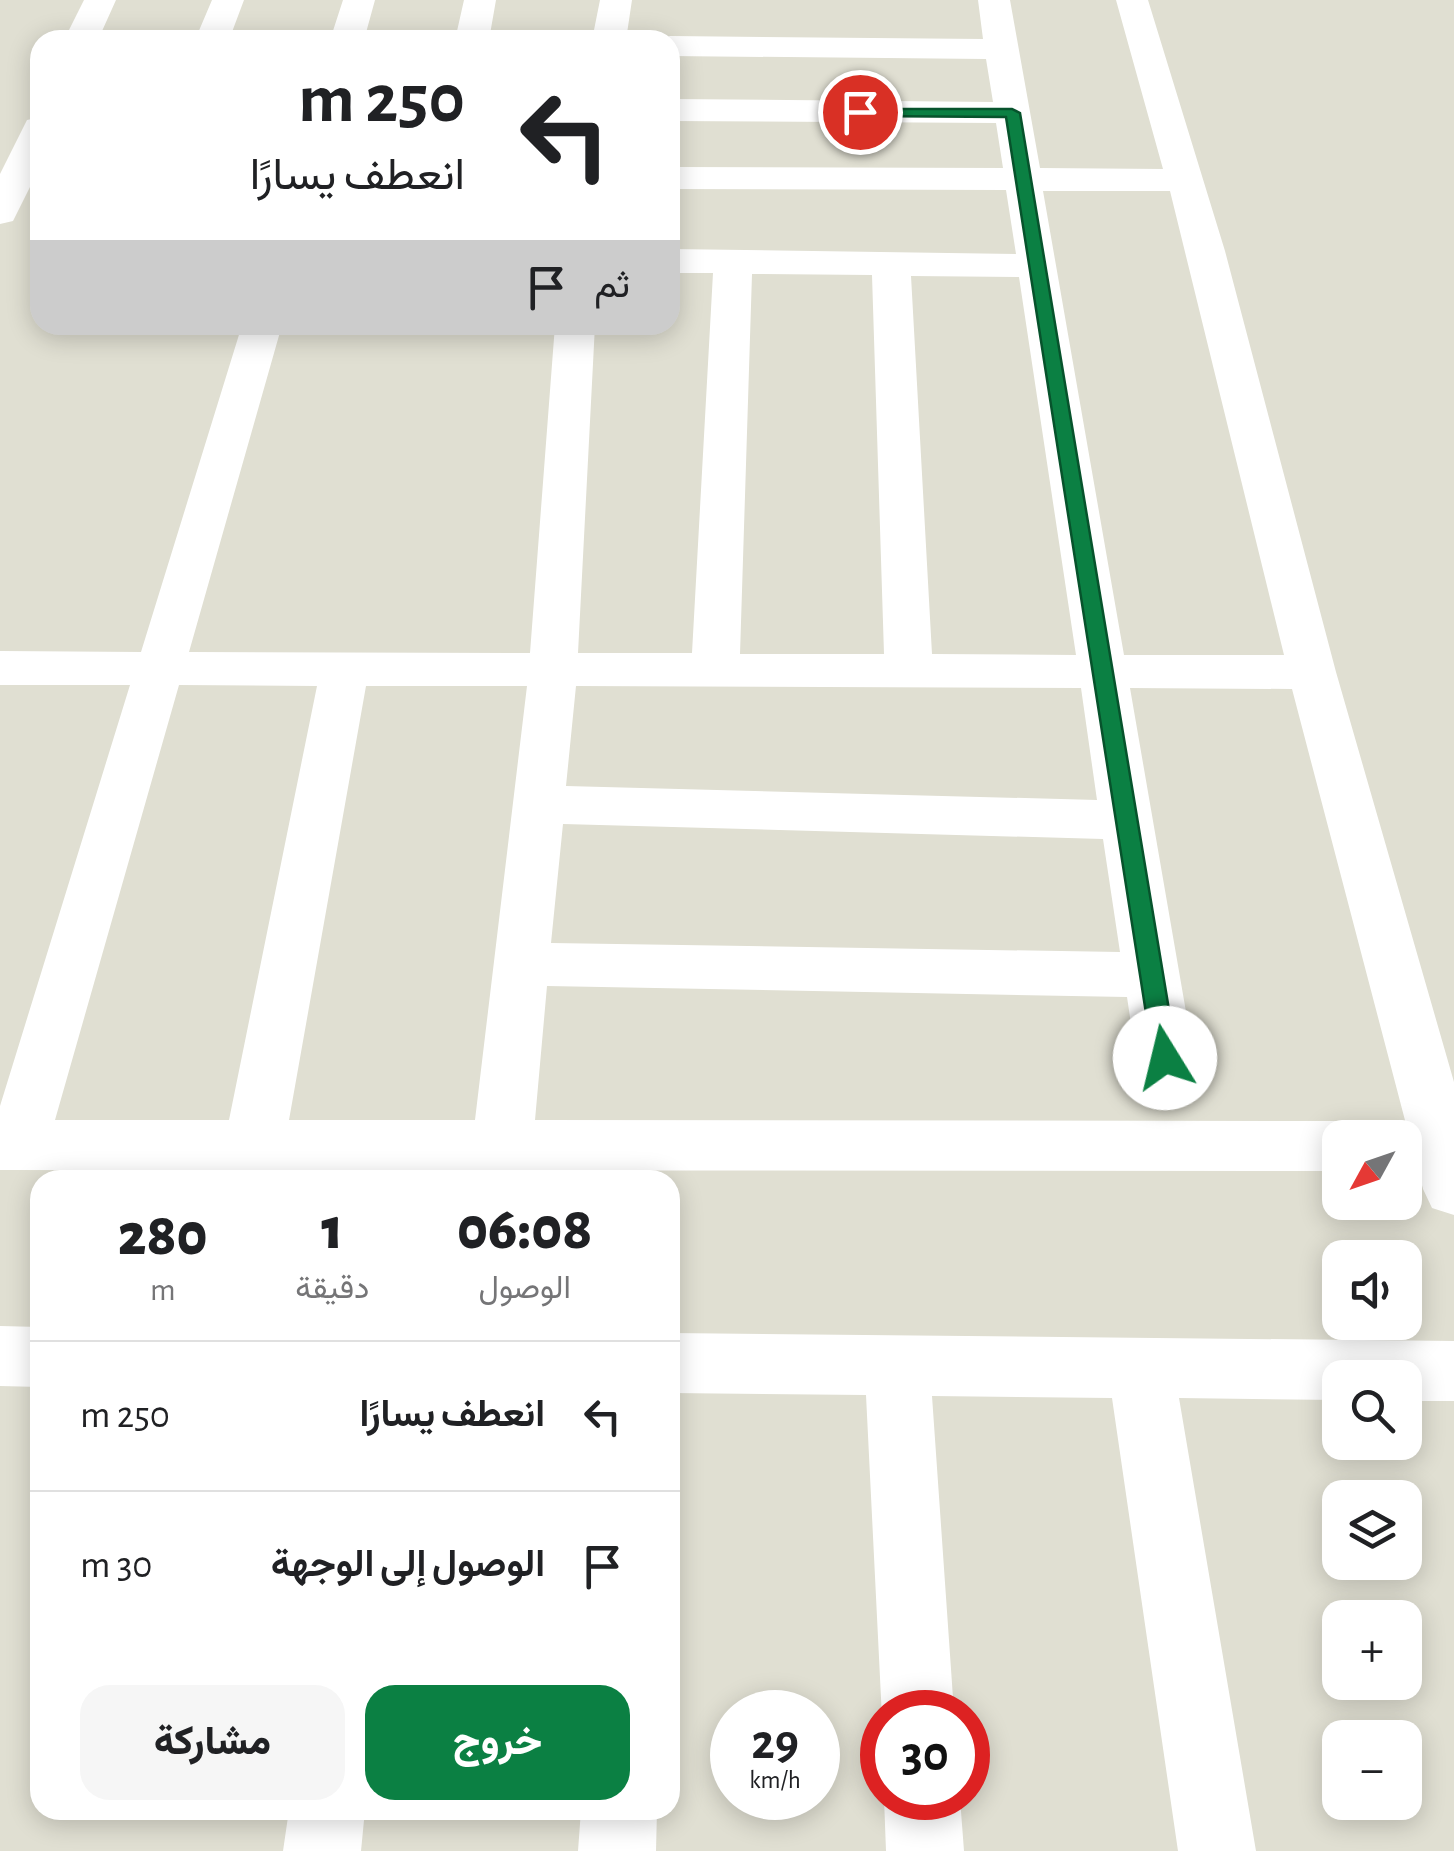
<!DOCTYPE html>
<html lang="ar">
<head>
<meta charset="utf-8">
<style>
  :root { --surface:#fff; --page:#f6f6f6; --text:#202124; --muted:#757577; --line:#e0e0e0; --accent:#0b8043 }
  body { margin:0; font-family:"Alegreya Sans",Vazirmatn,sans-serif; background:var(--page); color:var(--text); direction:rtl; height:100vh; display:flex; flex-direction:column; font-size:38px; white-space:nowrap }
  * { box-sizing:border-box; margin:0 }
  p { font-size:32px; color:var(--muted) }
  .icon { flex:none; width:55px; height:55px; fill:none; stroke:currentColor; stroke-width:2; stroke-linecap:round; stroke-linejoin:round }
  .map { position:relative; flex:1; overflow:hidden; direction:ltr }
  .drawer { position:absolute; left:30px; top:1170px; width:650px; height:650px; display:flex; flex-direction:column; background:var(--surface); border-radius:30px; box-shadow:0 5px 25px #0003; direction:rtl }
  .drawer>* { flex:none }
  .top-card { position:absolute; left:30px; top:30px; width:650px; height:305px; border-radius:30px; box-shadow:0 5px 25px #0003; direction:rtl; background:#fff; color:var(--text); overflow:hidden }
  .needle { width:65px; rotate:230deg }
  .buttons { position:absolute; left:1322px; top:1120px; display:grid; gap:20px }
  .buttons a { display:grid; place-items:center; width:100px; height:100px; border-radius:20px; background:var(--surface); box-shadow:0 5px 25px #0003; font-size:50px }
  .speed { position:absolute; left:710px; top:1690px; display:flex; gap:20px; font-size:50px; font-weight:700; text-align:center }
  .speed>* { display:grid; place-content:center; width:130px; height:130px; border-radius:50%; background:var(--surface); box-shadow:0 5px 25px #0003; line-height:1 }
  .speed small { font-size:25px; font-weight:400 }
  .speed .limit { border:15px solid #d22; background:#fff; color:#111 }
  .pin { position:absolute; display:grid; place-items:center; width:85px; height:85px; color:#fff; margin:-42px; border:5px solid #fff; border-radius:50%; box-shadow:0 2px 10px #0007 }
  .me { position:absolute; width:110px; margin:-55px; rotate:351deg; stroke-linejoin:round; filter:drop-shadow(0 0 8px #0008) }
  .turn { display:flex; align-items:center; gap:35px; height:210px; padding:0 50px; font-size:45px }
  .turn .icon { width:130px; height:130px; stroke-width:2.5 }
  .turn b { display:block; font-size:70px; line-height:85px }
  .then { display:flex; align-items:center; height:95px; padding:0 50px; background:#0003; gap:20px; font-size:38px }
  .eta { display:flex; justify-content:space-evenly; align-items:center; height:170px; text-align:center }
  .eta b { font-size:60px; font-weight:800; line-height:70px }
  .primary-button { display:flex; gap:20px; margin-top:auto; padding:20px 50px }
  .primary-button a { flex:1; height:115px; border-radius:30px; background:var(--accent); color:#fff; font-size:40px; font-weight:800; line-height:115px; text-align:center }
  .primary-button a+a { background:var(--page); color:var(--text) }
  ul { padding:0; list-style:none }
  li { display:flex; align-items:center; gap:30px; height:150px; padding:0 50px; border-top:2px solid var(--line) }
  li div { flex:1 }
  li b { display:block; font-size:38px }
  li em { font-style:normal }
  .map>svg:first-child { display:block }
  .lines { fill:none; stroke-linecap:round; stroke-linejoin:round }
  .street { fill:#fff; fill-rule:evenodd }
  .route { fill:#0b8043; stroke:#07532c; stroke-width:2.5 }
</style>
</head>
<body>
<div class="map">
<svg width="1454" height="1851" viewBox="0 0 1454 1851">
  <rect width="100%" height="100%" fill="#e0dfd2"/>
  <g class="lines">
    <path class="street" d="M84 0H116L98 40H64Z
      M212 0H244L229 40H195Z
      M343 0H375L364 40H330Z
      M464 0H496L489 40H455Z
      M600 0H632L626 40H592Z
      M978 0H1010L1040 168 1163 169 1116 0H1148L1225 251 1336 672 1454 1082V1215L1432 1208 1423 1189 1292 689 1130 688 1194 1058 1186 1075 1165 1082 1144 1075 1136 1058 1127 997 547 986 535 1120 1340 1121 1361 1128 1366 1138H1340V1171L0 1170V1106L130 685H0V651L141 652 242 325H282L189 652 530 653 555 325H595L578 653H692L713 273H670V249L1016 254 1006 190 670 189V167L1003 168 996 123 670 121V99L993 102 986 59 670 56V40H657L670 36 983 39ZM1043 191H1170L1284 655H1124ZM752 274 872 275 884 654H740ZM911 276 1019 277 1076 655 932 654ZM179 685 317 686 229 1120H55ZM366 686H527L475 1120H289ZM576 686 1081 688 1097 800 566 786ZM563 824 1103 839 1120 952 551 943Z
      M40 117V167L13 221 0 224V174L27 120Z
      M0 1326 40 1327V1387L0 1386Z
      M670 1333 1454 1341V1401H1405V1378H1340V1400L1179 1398 1256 1851H1178L1112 1398 932 1396 954 1712H882V1718L866 1395 670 1393Z
      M884 1798H960L964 1851H886Z
      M289 1810H365L361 1851H283Z
      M581 1810H657L656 1851H578Z"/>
  </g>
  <path class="route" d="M855 109H1012L1020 113 1177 1058 1174 1065H1157L1153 1058 1006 117 860 116 853 112Z"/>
</svg>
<div class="buttons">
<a><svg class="needle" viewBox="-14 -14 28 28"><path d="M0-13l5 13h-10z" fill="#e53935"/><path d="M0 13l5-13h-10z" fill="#757577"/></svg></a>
<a><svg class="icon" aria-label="sound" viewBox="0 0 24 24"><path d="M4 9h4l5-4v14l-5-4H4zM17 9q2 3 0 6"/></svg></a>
<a><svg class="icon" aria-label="search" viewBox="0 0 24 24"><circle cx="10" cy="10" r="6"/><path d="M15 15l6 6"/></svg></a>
<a><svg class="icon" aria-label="layers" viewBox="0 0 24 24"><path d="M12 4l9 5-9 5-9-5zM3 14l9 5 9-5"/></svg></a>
<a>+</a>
<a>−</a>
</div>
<div class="speed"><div>29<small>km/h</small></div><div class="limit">30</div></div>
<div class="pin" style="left:860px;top:112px;background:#d93025"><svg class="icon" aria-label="arrive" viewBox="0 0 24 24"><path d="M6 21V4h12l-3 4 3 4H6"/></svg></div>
<svg class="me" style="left:1165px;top:1058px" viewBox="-20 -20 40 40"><circle r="19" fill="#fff"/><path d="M0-13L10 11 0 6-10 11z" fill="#0b8043"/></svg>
<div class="top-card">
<div class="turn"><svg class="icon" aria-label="left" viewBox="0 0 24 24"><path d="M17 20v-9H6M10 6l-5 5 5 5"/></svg><div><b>250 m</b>انعطف يسارًا</div></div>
<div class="then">ثم<svg class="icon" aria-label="arrive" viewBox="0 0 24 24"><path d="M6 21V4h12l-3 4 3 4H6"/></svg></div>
</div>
<section class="drawer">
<div class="eta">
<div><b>06:08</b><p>الوصول</p></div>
<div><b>1</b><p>دقيقة</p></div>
<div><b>280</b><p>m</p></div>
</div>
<ul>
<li><svg class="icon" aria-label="left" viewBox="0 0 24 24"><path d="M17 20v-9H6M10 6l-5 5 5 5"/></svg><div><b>انعطف يسارًا</b></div><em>250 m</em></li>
<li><svg class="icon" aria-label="arrive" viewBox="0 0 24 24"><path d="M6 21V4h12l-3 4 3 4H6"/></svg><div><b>الوصول إلى الوجهة</b></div><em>30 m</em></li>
</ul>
<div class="primary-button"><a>خروج</a><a>مشاركة</a></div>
</section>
</div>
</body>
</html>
